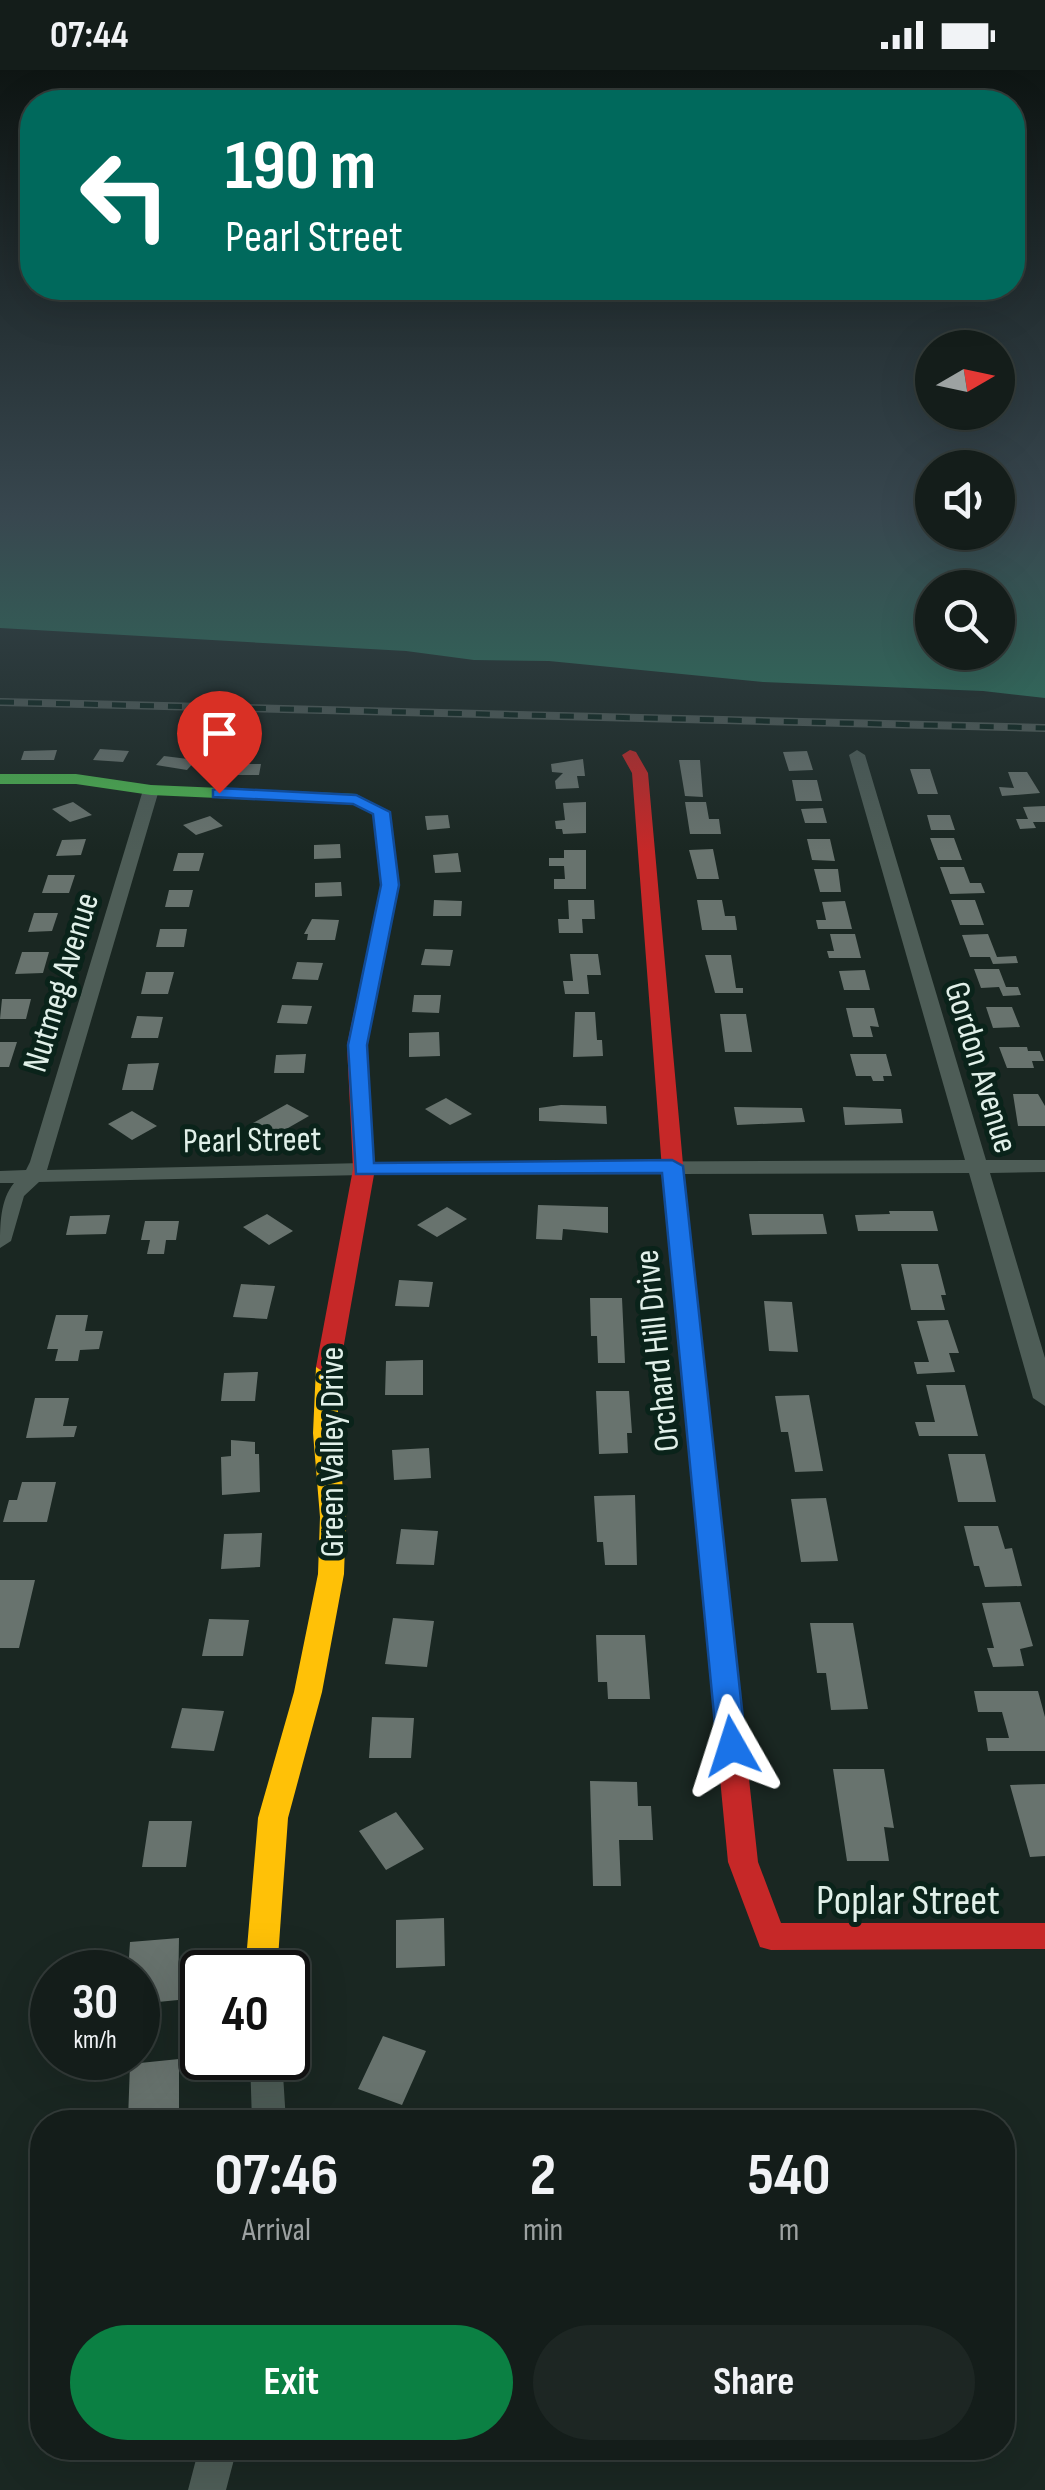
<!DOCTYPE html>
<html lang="en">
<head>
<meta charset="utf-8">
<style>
  :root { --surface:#141d1a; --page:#1d2623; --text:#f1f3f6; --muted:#9da2a2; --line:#333b39; --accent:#0b8043 }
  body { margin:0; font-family:"Sofia Sans Condensed",sans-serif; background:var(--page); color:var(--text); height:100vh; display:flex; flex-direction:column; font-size:38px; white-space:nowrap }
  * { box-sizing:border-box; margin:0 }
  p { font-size:32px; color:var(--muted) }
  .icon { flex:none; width:55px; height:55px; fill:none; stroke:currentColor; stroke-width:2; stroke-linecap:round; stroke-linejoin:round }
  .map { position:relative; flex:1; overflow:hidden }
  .details { position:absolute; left:30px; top:2040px; width:985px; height:350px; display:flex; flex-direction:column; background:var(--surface); border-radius:40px; box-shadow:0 10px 40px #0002,0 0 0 2px var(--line) }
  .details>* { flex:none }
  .hud { position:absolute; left:20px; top:20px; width:1005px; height:210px; border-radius:40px; box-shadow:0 10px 40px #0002,0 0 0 2px var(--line); background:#00695c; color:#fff; overflow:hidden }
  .needle { width:65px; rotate:81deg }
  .buttons { position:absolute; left:915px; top:260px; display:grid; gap:20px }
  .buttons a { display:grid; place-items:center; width:100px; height:100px; border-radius:50%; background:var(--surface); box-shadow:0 10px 40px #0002,0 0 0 2px var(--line); font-size:50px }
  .speed { position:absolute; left:30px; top:1880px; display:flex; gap:20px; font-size:50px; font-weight:700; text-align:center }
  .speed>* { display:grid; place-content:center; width:130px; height:130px; border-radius:50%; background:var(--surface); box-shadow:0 10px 40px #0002,0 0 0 2px var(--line); line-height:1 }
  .speed small { font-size:25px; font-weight:400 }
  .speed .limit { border:5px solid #111; border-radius:15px; background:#fff; color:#111 }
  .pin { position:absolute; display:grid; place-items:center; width:85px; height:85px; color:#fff; margin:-102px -42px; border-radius:50% 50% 50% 0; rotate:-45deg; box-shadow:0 0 10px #0007 }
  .pin .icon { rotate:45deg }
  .me { position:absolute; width:110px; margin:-55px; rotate:354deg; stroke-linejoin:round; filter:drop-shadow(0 0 8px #0008) }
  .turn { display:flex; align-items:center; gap:35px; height:210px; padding:0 40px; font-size:45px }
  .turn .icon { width:130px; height:130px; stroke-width:2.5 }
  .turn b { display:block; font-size:70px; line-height:85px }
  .eta { display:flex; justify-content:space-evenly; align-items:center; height:170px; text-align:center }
  .eta b { font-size:60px; font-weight:700; line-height:70px }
  .action { display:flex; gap:20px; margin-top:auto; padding:20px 40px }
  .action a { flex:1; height:115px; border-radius:60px; background:var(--accent); color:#fff; font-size:40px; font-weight:700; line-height:115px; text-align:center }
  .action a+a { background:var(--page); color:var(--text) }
  .status { display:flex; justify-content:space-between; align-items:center; height:70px; padding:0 50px; background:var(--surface); direction:ltr }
  .status svg { height:28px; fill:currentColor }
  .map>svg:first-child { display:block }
  .water { fill:#2d7e62; fill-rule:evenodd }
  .building { fill:#68736e }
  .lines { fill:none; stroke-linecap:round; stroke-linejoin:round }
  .street { fill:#4e5d57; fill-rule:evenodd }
  .fast { fill:#4caf50; fill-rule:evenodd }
  .slow { fill:#ffc107; fill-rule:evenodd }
  .jam { fill:#c62828; fill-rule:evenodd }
  .rail-casing { stroke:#515d58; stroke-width:8 }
  .rail { stroke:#0a231a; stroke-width:5; stroke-dasharray:14; stroke-linecap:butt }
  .route { fill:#1a73e8; stroke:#114b97; stroke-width:2.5 }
  .labels { text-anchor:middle; stroke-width:10; stroke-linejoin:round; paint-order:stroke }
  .street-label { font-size:35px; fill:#e1f0e9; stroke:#0a231a }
  .near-street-label { font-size:42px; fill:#e1f0e9; stroke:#0a231a }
</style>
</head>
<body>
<div class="status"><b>07:44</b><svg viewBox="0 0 49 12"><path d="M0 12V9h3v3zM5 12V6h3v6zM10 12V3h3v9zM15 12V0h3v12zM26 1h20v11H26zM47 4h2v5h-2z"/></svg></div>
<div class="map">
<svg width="1045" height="2420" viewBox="0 0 1045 2420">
  <rect width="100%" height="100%" fill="#1a2722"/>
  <path class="water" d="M0 443H932V462H998V443H1045V628L983 621 763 612 549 591 474 590 406 581 0 558ZM932 518H998V582H932Z"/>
  <path class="building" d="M100 679 129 681 123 692 93 690Z
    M57 680 54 690H21L24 681Z
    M807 681 813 700 789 701 783 682Z
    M164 686 196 690 187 700 156 695Z
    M583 689 585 706H577L579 718 556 719 555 711 563 703 552 702 551 694Z
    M679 690H700L703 727 685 726Z
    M232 694H261L259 705H229Z
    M910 699H930L938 724H918Z
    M1008 702H1027L1040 723 1002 726 999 717 1014 718Z
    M792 710H817L822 731H796Z
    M73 732 92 745 70 752 52 739Z
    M586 732V763L563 764 562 759H556L555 751 565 750 563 733Z
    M685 732H706L709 749H719L721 764H690Z
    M1045 736V752H1033L1036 758 1020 759 1016 749H1028L1023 737Z
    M823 738 827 753H805L801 739Z
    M448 745 450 758 427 760 425 746Z
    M927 745H950L955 760H931Z
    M210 746 223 756 196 765 183 755Z
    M930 768H954L962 790H938Z
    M86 769 81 785 56 786 62 770Z
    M807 769H830L835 791 812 790Z
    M340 774 341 788 314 789V775Z
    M713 779 719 809H697L689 780Z
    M564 780H586V819H554V809H565L564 796H549V788H564Z
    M178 783H204L199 801H173Z
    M458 783 461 802 435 803 433 785Z
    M940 797H964L970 813H981L985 823 950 824Z
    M814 799H838L841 822H820Z
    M48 805H75L69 823H42Z
    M341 812 342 826 315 827V813Z
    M169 820H193L189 837H165Z
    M434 830 462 831 461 846H433Z
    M568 830H594L595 849H582L583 863H559L558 849H569Z
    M697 830H722L725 846H735L737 860H702Z
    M951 830H975L984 855H960Z
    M845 831 852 859H818L816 850H826L822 832Z
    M34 843H58L52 861 28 862Z
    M312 849 339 850 335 870H307L308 864H304Z
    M160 859H187L184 877H156Z
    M830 864H855L861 888H829L827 881H834Z
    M988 864 997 887 1016 886 1018 893 993 894 990 887H970L962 865Z
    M425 879 453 880 450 896 421 895Z
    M22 882H49L43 903 15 904Z
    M570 884H598L601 905H587L589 924H565L563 911H573Z
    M705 885H731L736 918H743V923H715Z
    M297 892 323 893 318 910 292 909Z
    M974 899H999L1006 917H1018L1021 925 1003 926 999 917 981 918Z
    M865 900 870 920H844L839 901Z
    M146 902H174L168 924H141Z
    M414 925H441L439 943 412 942Z
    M2 929H31L26 949H0Z
    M282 935 312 936 307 954 277 953Z
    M986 937H1012L1020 957 993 958Z
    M846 938H874L879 957 870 956 873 967H853Z
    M575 942H595L597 970H602L603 986 573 987Z
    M720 944H746L752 982H725Z
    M137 946 163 947 158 968H131Z
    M439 962 440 986 409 987V963Z
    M0 972H17L9 997H0Z
    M999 977H1027L1028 981H1040L1044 991H1032L1034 998H1007Z
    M306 984 304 1003H274L276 985Z
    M850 984H886L892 1006H883L884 1011H873L871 1006H856Z
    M159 993 153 1020H122L128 994Z
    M1013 1024H1038L1045 1036V1056H1018Z
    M446 1028 472 1044 450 1055 425 1039Z
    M287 1034 309 1046 274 1066 253 1053Z
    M561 1035 606 1036 607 1054 539 1051V1038Z
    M734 1037 802 1038 805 1052 737 1055Z
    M843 1037 901 1039 903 1053 845 1055Z
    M132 1041 157 1056 132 1070 108 1054Z
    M538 1135 608 1137V1163L563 1159 562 1170 536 1169Z
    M447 1137 467 1149 437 1167 417 1155Z
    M889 1141H933L938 1161H858L855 1145 890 1144Z
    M267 1144 293 1161 269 1175 243 1157Z
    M749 1144H823L827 1164 752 1165Z
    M110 1145 106 1164 66 1165 70 1146Z
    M145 1151H179L176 1170H166L164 1184H147L150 1170H141Z
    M901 1194H938L946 1225H941L945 1240H911Z
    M399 1210 433 1212 429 1237 395 1236Z
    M241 1214 275 1216 267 1249 233 1247Z
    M590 1228H622L625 1293H598L597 1266H591Z
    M764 1231 792 1232 798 1282 769 1281Z
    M56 1245H88L85 1261H103L99 1279 80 1280 78 1291H55L58 1279H47Z
    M948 1250 959 1283H949L955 1302 917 1304 914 1292H929L917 1251Z
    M423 1290V1325H385L386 1291Z
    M258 1302 255 1331H221L224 1303Z
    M926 1315H965L978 1366H919L915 1352H935Z
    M596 1321H629L632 1363H627L628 1383 599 1384Z
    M809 1325 823 1401 795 1402 788 1362H781L775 1326Z
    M35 1328H69L63 1356H77L74 1367 26 1368Z
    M231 1370 255 1372V1384H259L260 1422 222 1425 221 1387 231 1386Z
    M429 1378 431 1408 394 1410 392 1380Z
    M948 1384H985L996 1432H958Z
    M22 1412H56L47 1452H3L9 1430H17Z
    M635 1425 637 1495H605L603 1472H597L594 1426Z
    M826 1428 838 1491 801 1492 791 1429Z
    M964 1456H998L1005 1479 1012 1478 1022 1516 985 1517 979 1496H974Z
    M401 1459 438 1461 434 1495 396 1494Z
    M262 1463 260 1497 221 1499 224 1464Z
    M0 1510H35L19 1578H0Z
    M1020 1532 1033 1576 1020 1579 1024 1596 993 1597 987 1578H994L982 1533Z
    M393 1548 434 1551 427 1597 385 1594Z
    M209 1549 249 1550 243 1586H202Z
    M810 1553H853L868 1639 831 1640 826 1603H817Z
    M596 1565H645L650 1629H608L607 1612H598Z
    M974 1621H1038L1045 1647V1681H988L986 1668H1009L1002 1642H978Z
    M182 1638 224 1641 214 1681 171 1678Z
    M372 1647 414 1648 411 1688H369Z
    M833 1699H884L894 1758 884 1757 889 1791H847Z
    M590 1711 637 1712 638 1736H651L653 1770H619L621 1816H593Z
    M1045 1714V1786L1030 1787 1010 1715Z
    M396 1742 424 1779 386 1800 359 1761Z
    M149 1751H192L186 1797H142Z
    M444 1848 445 1896 396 1898V1850Z
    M179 1868 178 1930 138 1934V1902H128L130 1872Z
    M383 1966 426 1981 402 2035 358 2019Z
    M179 1989V2044L128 2050 130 1994Z"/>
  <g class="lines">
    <path class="street" d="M857 680 865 685 986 1090H1045V1102L990 1103 1045 1288V1336L1033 1328 969 1103 364 1105 39 1112 24 1126 11 1171 0 1178C0 1155 0 1130 14 1113H0V1101L26 1100 30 1092 143 720 151 715 159 720 47 1100 364 1093 965 1090 849 685Z
      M250 1988H282L286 2052H252Z
      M199 2378H237L226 2420H188Z"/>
    <path class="fast" d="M0 704H76L151 715 356 724 389 742 397 801 388 806 379 801 373 744 353 734 151 725 76 714H0Z
      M676 1132 687 1139 741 1635 737 1643 727 1646 717 1643 713 1635 665 1139Z"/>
    <path class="slow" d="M328 1289 340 1297 337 1363 346 1447 344 1504 322 1622 288 1748 277 1902H245L258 1748 294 1622 318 1504 320 1447 313 1363 316 1297Z"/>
    <path class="jam" d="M630 680 636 682 648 703 687 1139 676 1146 665 1139 632 703 622 685Z
      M388 796 397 801 399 815 367 975 375 1099 340 1297 328 1305 316 1297 353 1099 347 975 381 815 379 801Z
      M727 1624 737 1627 741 1635 758 1792 781 1853H1045V1879L771 1880 760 1877 728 1792 713 1635 717 1627Z"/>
    <defs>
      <path id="rail" d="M0 632 1045 658"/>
    </defs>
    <use href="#rail" class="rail-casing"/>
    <use href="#rail" class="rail"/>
  </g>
  <linearGradient id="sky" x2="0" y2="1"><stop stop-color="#0e1513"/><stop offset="0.57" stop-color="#38474f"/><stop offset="1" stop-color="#38474f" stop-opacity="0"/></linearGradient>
  <rect width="1045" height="782" fill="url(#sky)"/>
  <path class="route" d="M219 718 356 725 390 742 399 815 367 975 374 1093 672 1090 683 1096 746 1676 742 1684 732 1688 721 1684 717 1676 662 1103 356 1104 348 975 381 815 373 744 353 734 213 727V720Z"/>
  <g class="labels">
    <g class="street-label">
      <text transform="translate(60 912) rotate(-73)" y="12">Nutmeg Avenue</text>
      <text transform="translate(982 997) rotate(73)" y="12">Gordon Avenue</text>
      <text transform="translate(252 1069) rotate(-1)" y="12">Pearl Street</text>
      <text transform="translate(656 1281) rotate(-96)" y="12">Orchard Hill Drive</text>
      <text transform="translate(331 1382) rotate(-90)" y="12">Green Valley Drive</text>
    </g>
    <g class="near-street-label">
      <text x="908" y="1844">Poplar Street</text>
    </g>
  </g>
</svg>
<div class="buttons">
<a><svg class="needle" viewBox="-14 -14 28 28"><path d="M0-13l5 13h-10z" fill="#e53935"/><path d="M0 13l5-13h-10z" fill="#9da2a2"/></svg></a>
<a><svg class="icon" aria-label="sound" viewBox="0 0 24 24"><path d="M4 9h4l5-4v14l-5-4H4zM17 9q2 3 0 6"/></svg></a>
<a><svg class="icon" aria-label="search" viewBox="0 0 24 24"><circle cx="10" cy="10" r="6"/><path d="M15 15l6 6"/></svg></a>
</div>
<div class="speed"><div>30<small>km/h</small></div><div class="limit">40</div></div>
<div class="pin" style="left:219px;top:723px;background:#d93025"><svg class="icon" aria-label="arrive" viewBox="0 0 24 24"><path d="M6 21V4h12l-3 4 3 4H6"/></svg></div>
<svg class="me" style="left:732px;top:1676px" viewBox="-20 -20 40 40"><path d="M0-17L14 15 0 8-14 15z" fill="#1a73e8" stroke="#fff" stroke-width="4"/></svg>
<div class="hud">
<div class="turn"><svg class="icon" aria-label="left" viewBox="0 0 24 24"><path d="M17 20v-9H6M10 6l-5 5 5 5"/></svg><div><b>190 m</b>Pearl Street</div></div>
</div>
<section class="details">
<div class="eta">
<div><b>07:46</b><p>Arrival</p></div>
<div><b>2</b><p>min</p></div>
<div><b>540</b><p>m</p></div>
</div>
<div class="action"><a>Exit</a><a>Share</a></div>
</section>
</div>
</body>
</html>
